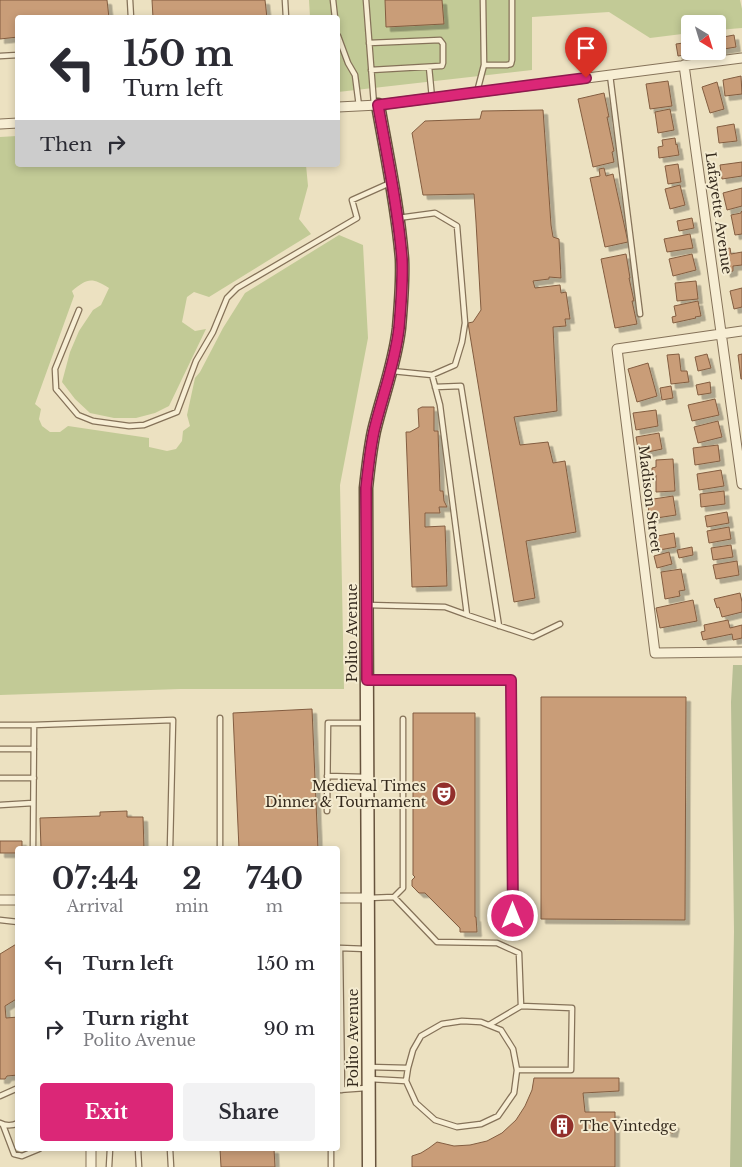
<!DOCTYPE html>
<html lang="en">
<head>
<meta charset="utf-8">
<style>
  :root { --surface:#fff; --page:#f2f2f3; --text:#2b2b33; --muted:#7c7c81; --accent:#db2777 }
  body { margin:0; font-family:"Libre Baskerville",serif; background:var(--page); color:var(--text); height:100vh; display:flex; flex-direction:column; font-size:19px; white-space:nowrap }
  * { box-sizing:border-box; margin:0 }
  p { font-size:16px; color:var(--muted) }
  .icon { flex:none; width:28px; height:28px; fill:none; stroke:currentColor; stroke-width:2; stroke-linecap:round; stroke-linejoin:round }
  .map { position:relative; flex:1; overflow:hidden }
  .details { position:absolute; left:15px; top:846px; width:325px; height:305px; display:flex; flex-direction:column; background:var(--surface); border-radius:5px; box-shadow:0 2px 8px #0003 }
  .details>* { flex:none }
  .hud { position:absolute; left:15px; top:15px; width:325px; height:152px; border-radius:5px; box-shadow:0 2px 8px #0003; background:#fff; color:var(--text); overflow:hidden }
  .needle { width:32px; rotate:142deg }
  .fabs { position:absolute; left:681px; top:15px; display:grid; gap:10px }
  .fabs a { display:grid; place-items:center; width:45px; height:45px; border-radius:5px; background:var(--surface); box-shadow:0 2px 8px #0003; font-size:25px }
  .pin { position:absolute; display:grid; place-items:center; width:42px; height:42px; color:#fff; margin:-51px -21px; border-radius:50% 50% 50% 0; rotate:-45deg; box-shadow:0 0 5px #0007 }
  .pin .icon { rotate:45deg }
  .me { position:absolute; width:55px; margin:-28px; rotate:0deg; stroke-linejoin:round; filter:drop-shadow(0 0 4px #0008) }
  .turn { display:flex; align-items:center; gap:18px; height:105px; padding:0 25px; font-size:22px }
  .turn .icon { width:65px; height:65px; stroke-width:2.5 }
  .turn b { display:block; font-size:35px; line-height:42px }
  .then { display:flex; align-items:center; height:48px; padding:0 25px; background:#0003; gap:10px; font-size:19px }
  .eta { display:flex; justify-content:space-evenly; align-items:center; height:85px; text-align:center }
  .eta b { font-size:30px; font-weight:700; line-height:35px }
  .action { display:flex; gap:10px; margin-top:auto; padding:10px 25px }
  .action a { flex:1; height:58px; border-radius:5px; background:var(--accent); color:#fff; font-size:20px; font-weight:700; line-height:58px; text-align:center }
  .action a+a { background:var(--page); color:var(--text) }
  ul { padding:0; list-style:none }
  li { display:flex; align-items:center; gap:15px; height:65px; padding:0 25px }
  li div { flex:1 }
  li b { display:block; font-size:19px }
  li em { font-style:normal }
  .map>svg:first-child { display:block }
  .green { fill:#c2ca96 }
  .cemetery { fill:#b8bf95 }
  .building { fill:#c99d78; stroke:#835d40; filter:url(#shadow) }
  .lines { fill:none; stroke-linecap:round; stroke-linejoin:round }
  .lane-casing { stroke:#857259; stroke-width:7 }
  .street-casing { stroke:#857259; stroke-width:11 }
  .secondary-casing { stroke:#67533d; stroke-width:15 }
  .lane { stroke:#f7eed4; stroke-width:4.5 }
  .street { stroke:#f7eed4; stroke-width:9 }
  .secondary { stroke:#f7eed4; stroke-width:12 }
  .route-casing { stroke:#8e194d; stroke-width:12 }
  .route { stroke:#db2777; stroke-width:9 }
  .labels { text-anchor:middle; stroke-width:4; stroke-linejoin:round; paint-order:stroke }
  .street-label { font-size:14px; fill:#352a1d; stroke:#f4ebd0 }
  .poi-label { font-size:14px; fill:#352a1d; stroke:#f4ebd0; text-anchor:end }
</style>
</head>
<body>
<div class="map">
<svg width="742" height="1167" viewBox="0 0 742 1167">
  <defs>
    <filter id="shadow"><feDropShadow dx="4.5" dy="4.5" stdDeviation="0" flood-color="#0004"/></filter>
  </defs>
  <rect width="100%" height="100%" fill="#ece1c1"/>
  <path class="green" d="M309 0H740L742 9V28L718 30V24H690V33L650 38 609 12 532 17V70L338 92V18L310 17Z
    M17 136 18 165H306L308 186 299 219 311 234 209 297 194 292 187 297 182 322 195 331 206 329 169 406 155 413 136 418H114L90 413 75 399 62 382 70 352 79 331 93 310 101 305 109 288C92 277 87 278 72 291L74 296 35 404 41 409 39 419 42 426 50 432H60L68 426 149 438V447L167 451 176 449 182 441 183 431 190 426 187 415 195 378 200 372 223 328 245 293 339 235 363 245 368 338 340 485 344 689H180L0 695V137Z"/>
  <path class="cemetery" d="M733 665H742V1167H730L734 931 731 702Z"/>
  <path class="building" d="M0 0H107L109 18H18V37L0 39Z
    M152 0H265L267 18H153Z
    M385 0H442L444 24 386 27Z
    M734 35 736 47 718 50V38Z
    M690 42V51H710L678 56 676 44Z
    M741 76 742 94 725 96 723 80Z
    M668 81 672 106 650 109 646 84Z
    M717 82 724 109 710 113 702 87Z
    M604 93 609 117H607L614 151 612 152 614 162 593 167 578 99Z
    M670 109 674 130 658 133 655 112Z
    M543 110 551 225 553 237 559 239 561 278 549 277V279L533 281 535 288 560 285 561 293 566 292 570 319H565L566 326 553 327 557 411 514 417 520 445 548 442 553 463 565 461 576 532 526 541 535 598 514 602 468 323 473 322 481 310 476 222 474 194 423 195 412 133 425 121 480 119 482 111Z
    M734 124 737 141 719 143 717 127Z
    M675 138 676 145 677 144 679 155 659 158 658 147 663 146 662 140Z
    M742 162V176L722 179 720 165Z
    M678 164 681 182 668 184 665 166Z
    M604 168 606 176 613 174 628 242 605 247 590 178 600 176 599 169Z
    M680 185 685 205 670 209 665 189Z
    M742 188V206L727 210 723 193Z
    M742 211V234L735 235 731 215 741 213V212Z
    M692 218 694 228 679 231 677 221Z
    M690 234 693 248 667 252 664 239Z
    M730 248 731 254 742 252V265L733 266V271L726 273 722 250Z
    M626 254 630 278H629L634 301H632L637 324 615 328 601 259Z
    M692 254 696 270 673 276 669 259Z
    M696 281 698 299 677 301 675 283Z
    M742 288V307L734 309 730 291Z
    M698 301 701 316 695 317 696 318 673 323 672 317 676 316 674 306Z
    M679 354 681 371H687L689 382 671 384 667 355Z
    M707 354 711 368 698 371 695 357Z
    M742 354V379H741L738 355Z
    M648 363 657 396 637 402 628 369Z
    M710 382 711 393 698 395 696 385Z
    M671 386 673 398 662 400 660 388Z
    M715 399 719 415 692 421 688 405Z
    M422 407H434V431H438L440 491H443L444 501 447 507H439L440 513H425V527L445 526 447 586 412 587 406 432H410L419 427 418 409Z
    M656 410 658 426 636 430 633 413Z
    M718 421 722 437 698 443 694 427Z
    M659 433 662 449 639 454 636 437Z
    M718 445 720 461 695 465 693 448Z
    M673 459 675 491 656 492V475L652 476V468L656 467V460Z
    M721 470 724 486 699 490 697 474Z
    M724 491 725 504 701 507 700 494Z
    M673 496 676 515 650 519 647 500Z
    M727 512 729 523 707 527 705 516Z
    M729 527 731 539 709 543 707 531Z
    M674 533 676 547 654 551 652 537Z
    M731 545 733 557 713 560 711 548Z
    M692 547 693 555 679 558 677 550Z
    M669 552 672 564 657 568 654 556Z
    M737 561 739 575 716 579 713 565Z
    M681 569 685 590 679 591 680 596 665 599 661 572Z
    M740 593 742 602V612L722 617 719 607 717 608 714 599Z
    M693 600 697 621 660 628 656 608Z
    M728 620 730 628 742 625V638L733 640 732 634 703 640 701 632 705 631 704 625Z
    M541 697H686L685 920 541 919Z
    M312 709 318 849H239L233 713Z
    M413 713H475V917H476L477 932H460V928L425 893H419L412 886V880L415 877 413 875Z
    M127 811V817H143L144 849H41L40 818 100 816V812Z
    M0 841H22V849H18V853H0Z
    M18 943V998L5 1006 6 1018 18 1017V1075L7 1076 5 1079H0V954Z
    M534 1078H619V1091L583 1093 585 1112H615V1167H412V1156L421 1153 429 1148 437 1142 454 1146 470 1145 487 1141 502 1133 516 1120 525 1106 532 1090Z
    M667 1123 675 1124 673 1133 666 1132Z
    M220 1149H274L275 1167H221Z"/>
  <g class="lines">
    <defs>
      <path id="lane" d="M130 0 131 18
        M285 0 286 18
        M333 0 335 18
        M366 0 374 105
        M338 36 348 63 355 75 359 106
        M369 43 440 40 443 44V63L442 66H440L371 70
        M0 56 18 55
        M484 65H507L511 64 512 60V0
        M429 67 432 98
        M610 75 640 314
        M477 92 484 65 483 0
        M398 218 435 213 457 226 465 323 462 342 455 365 432 375
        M79 310 55 369 56 389 78 415 93 421 129 426 144 425 177 412 196 361 213 332 227 298 237 288 357 218 352 200 390 183
        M392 371 432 375 440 405 467 615 533 637 560 624
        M435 387 461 386 499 626
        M368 605 445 607 467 615
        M368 681 511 680 513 916
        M0 725H34
        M0 749H34
        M327 776 366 777
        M0 778H34
        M0 805 33 803
        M327 811 328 723H366
        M33 849 34 725 173 720 170 849
        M220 849V718
        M394 897 403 888V719
        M368 898 394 897 437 942 497 943 519 953 521 1006 572 1008 571 1070H517
        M0 920 18 922
        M462 1021 481 1022 501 1030 513 1049 517 1070 514 1093 498 1116 481 1124 457 1127 435 1120 416 1103 406 1081 408 1068 413 1050 421 1036 442 1024Z
        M489 1025 521 1006
        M369 1067 408 1068
        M370 1079 406 1081
        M338 1090 366 1088
        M342 1090 340 948 367 949
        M0 1096 18 1088
        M0 1123C6 1126 12 1126 18 1123
        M3 1125 14 1154 22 1156 39 1149
        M138 1149 139 1167
        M170 1149 171 1167
        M109 1167 110 1149
        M331 1167V1149"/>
      <path id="street" d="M684 65 742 484
        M338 107 378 105 742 58
        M0 124 18 123
        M742 331 617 349 655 653 742 652
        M338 898H368
        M0 900H18
        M91 1149V1167"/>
      <path id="secondary" d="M369 1167 366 488C368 469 370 450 374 431 382 397 395 364 399 328 401 305 403 282 402 259 398 208 387 156 378 105"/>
    </defs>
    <use href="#lane" class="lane-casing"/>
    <use href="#street" class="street-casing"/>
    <use href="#secondary" class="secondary-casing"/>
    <use href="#lane" class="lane"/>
    <use href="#street" class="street"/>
    <use href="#secondary" class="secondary"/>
  </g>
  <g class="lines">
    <defs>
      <path id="route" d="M513 916 511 680H367L366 488C368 469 370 450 374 431 382 397 395 364 399 328 401 305 403 282 402 259 398 208 387 156 378 105L586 78"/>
    </defs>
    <use href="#route" class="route-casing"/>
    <use href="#route" class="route"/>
  </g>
  <defs>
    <symbol id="theatre-disc" viewBox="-11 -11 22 22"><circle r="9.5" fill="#922f2b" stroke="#f4ebd0"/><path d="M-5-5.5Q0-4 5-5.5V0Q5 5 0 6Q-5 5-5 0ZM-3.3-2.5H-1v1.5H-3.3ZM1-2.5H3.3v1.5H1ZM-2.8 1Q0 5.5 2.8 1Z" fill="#fff"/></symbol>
    <symbol id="building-disc" viewBox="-11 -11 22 22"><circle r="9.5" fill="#922f2b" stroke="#f4ebd0"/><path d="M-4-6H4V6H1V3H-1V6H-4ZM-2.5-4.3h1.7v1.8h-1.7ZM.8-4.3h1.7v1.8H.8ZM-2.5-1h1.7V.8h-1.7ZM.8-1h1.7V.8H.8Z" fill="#fff"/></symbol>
  </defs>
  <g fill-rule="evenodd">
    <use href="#theatre-disc" x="430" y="780" width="28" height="28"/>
    <use href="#building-disc" x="548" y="1112" width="28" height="28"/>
  </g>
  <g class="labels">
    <g class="street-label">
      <text transform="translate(719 213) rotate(82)" y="5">Lafayette Avenue</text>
      <text transform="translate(650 499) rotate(83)" y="5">Madison Street</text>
      <text transform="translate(352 633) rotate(-90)" y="5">Polito Avenue</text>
      <text transform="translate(353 1038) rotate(-90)" y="5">Polito Avenue</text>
    </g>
    <g class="poi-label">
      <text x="426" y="791">Medieval Times<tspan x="426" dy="16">Dinner &amp; Tournament</tspan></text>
      <text x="580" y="1131" text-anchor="start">The Vintedge</text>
    </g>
  </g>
</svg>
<div class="fabs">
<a><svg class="needle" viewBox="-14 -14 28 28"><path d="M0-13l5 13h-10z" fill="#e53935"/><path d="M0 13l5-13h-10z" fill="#7c7c81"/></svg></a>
</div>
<div class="pin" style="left:586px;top:78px;background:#d93025"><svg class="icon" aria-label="arrive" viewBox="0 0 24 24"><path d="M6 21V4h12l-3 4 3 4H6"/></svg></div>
<svg class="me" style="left:513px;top:916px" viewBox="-20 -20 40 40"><circle r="17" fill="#db2777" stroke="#fff" stroke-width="3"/><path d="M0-11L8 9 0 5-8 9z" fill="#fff"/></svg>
<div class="hud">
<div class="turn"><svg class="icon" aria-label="left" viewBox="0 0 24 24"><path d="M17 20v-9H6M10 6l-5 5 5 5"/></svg><div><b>150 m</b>Turn left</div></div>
<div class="then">Then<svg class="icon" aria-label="right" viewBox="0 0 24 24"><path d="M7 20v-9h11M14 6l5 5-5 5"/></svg></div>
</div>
<section class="details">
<div class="eta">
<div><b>07:44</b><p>Arrival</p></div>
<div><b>2</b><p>min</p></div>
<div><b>740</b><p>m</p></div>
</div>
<ul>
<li><svg class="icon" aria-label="left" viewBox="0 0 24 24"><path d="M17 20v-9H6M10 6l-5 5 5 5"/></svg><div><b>Turn left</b></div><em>150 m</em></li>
<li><svg class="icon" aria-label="right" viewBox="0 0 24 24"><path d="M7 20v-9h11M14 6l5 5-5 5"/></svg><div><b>Turn right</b><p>Polito Avenue</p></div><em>90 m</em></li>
</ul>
<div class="action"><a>Exit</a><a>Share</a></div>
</section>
</div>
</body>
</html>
